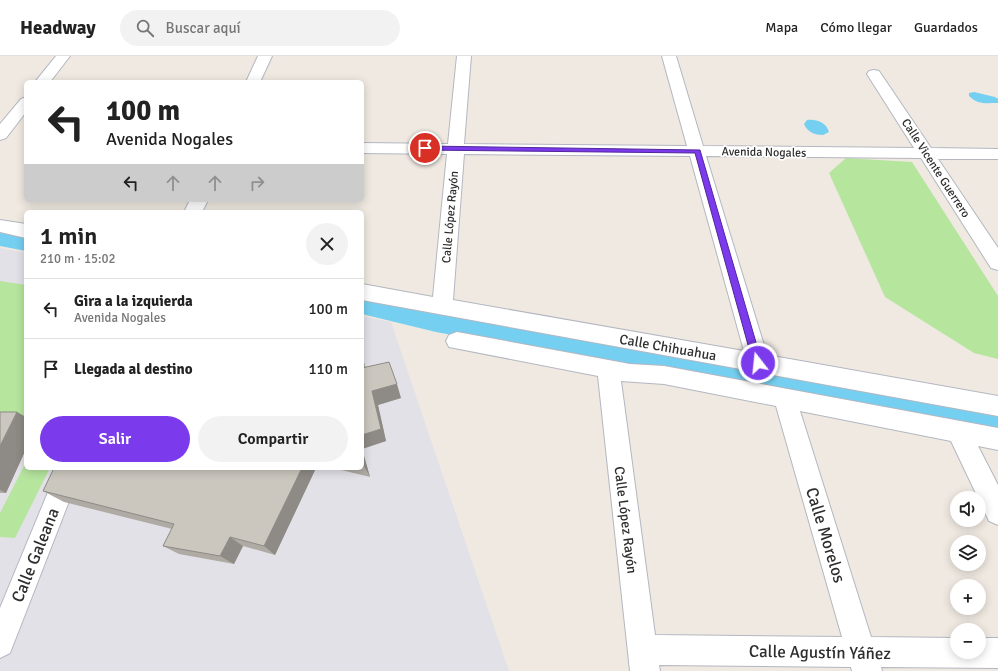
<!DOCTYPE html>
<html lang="es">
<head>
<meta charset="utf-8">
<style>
  :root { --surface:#fff; --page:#f2f2f2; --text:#222; --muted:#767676; --line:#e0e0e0; --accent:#7c3aed }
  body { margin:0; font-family:Signika,sans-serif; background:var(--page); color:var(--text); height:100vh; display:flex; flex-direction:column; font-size:15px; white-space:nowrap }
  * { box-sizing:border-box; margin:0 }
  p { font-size:13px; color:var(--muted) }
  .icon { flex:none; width:22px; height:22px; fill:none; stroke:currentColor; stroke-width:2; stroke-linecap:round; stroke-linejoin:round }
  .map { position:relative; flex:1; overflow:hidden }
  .sheet { position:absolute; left:24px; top:154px; width:340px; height:260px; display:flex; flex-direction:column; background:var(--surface); border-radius:6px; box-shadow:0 2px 10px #0003 }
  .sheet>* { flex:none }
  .top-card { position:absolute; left:24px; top:24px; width:340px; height:122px; border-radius:6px; box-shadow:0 2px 10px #0003; background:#fff; color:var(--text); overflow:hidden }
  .buttons { position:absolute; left:950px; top:435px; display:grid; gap:8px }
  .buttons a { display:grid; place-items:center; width:36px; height:36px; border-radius:50%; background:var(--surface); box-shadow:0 2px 10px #0003; font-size:20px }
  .pin { position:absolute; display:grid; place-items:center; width:34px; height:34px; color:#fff; margin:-17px; border:2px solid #fff; border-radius:50%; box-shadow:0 1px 4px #0007 }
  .me { position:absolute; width:44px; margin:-22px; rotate:344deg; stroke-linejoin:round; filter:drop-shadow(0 0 3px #0008) }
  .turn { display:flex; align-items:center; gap:14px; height:84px; padding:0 16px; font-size:18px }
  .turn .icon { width:52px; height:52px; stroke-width:2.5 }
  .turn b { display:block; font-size:28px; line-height:34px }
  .lanes { display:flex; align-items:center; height:38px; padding:0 16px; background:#0003; justify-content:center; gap:20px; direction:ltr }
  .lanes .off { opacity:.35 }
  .round { display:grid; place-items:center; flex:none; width:42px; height:42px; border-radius:21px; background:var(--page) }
  .overview { display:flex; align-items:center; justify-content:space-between; height:68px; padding:0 16px }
  h1 { font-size:24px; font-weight:600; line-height:30px }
  .action { display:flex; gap:8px; margin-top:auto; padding:8px 16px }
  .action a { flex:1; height:46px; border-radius:24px; background:var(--accent); color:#fff; font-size:16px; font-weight:600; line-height:46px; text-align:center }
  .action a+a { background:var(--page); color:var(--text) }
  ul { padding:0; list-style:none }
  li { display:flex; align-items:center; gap:12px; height:60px; padding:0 16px; border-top:1px solid var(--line) }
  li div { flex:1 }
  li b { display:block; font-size:15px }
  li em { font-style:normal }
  header { display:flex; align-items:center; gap:24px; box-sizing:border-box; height:56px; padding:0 20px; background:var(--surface); border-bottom:1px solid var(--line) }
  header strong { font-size:19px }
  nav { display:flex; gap:22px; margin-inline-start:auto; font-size:14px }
  .search { width:280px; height:36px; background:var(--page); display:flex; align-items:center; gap:10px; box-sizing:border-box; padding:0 14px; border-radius:22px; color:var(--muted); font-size:15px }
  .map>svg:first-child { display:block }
  .industrial { fill:#e3e1e8 }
  .green { fill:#b6e59e }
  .water { fill:#75cff0 }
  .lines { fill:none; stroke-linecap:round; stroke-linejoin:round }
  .street-casing { stroke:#b4b7c1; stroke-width:2 }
  .street { fill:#fff; fill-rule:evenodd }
  .wall { fill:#afaba4 }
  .shaded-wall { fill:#8e8b86 }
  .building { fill:#cbc7bf; stroke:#8e8b86 }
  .route { fill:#7c3aed; stroke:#51269a }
  .labels { text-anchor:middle; stroke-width:3.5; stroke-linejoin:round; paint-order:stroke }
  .far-street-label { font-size:12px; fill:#2e2e2e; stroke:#fff }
  .street-label { font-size:14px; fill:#2e2e2e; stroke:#fff }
  .near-street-label { font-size:17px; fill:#2e2e2e; stroke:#fff }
</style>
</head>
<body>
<header>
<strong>Headway</strong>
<div class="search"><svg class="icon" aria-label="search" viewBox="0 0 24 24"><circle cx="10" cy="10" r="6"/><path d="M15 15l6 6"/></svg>Buscar aquí</div>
<nav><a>Mapa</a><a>Cómo llegar</a><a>Guardados</a></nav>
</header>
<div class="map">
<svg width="998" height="615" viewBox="0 0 998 615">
  <rect width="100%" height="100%" fill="#efe9e1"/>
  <path class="industrial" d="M0 192 26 197V412H362V260L391 266 509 615H0Z"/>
  <path class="green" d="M846 102 912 106 998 240V303L974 297 885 241 829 117Z
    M0 225 26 229V361L0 360Z
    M26 406V412H50L15 482 0 481V457Z"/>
  <path class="water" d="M974 36 995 41 998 43V47C986 47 978 49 969 40V37Z
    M807 64C816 63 826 66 829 76L823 79C815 79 807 76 804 68Z
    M0 176 26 181V195L0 190Z
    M362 242 998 356V379L436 276 362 258Z"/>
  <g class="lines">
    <defs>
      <path id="street" d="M56 0H70L50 26H35Z
        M258 0H272L260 26H246Z
        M457 0H471L464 88 687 90 662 0H676L703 90 914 92 867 18 869 15 874 14 879 15 931 92 998 93V103H938L998 192V214L991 212 921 102 706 100 767 299 998 340V360L362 244V228L433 241 447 98 362 97V87L448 88ZM464 98 690 100 744 295 453 244Z
        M26 41V56L6 82 0 84V68L21 43Z
        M190 144H208L202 156H184Z
        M0 164 26 168V182L0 176Z
        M457 276 630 308 664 310 998 372V394L978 390 998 429V469L989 465 951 385 800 355 871 581 957 582V596H979V582H998V612L881 611 882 615H852L851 611 659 609 660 615H630L598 320 449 291 446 285 449 279ZM621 325 664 328 776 350 842 581 655 579Z
        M58 412H82L10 597 0 602V552Z"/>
    </defs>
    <use href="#street" class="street-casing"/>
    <use href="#street" class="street"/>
  </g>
  <path class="wall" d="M362 294 365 311 401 342 378 349 386 385 362 393 370 421 333 412H362Z
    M0 356 26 361V393L6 437H0Z
    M54 412H316L275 499 243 490 234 508 179 498 163 490 172 473 64 446 43 435Z"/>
  <path class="shaded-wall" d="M362 294 367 326 362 312Z
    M397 328 401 342 378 349 386 385 362 393 370 421 364 410 362 403V379L372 335Z
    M17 356 26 361V393L6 437 0 434V390Z
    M302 412H316L275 499 264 490Z
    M230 481 243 490 234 508 220 500Z"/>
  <path class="building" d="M389 306 397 328 372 335 381 373 362 379V312Z
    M0 356H17L0 390Z
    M362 403 364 410 362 409Z
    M54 412H302L264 490 230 481 220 500 163 490 174 468 43 435Z"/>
  <path class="route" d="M425 90 700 94 762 307 761 310H754L753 307 695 97 423 94 422 92Z"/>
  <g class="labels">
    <g class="far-street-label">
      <text transform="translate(764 96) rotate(1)" y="4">Avenida Nogales</text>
      <text transform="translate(936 112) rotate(57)" y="4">Calle Vicente Guerrero</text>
      <text transform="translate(450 161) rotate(-85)" y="4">Calle López Rayón</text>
    </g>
    <g class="street-label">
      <text transform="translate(668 291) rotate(10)" y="5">Calle Chihuahua</text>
      <text transform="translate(626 464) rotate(83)" y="5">Calle López Rayón</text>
    </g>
    <g class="near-street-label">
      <text transform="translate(826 479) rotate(73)" y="6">Calle Morelos</text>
      <text transform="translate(35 499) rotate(-68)" y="6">Calle Galeana</text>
      <text transform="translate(820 596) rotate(1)" y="6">Calle Agustín Yáñez</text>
    </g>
  </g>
</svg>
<div class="buttons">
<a><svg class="icon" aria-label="sound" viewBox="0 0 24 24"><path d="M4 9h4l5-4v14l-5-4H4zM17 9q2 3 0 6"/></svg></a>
<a><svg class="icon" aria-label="layers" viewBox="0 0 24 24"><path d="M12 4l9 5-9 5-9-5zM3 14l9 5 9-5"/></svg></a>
<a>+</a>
<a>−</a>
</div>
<div class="pin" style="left:425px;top:92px;background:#d93025"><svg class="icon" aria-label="arrive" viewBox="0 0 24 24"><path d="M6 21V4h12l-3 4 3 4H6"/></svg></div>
<svg class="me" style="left:758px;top:307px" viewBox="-20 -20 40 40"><circle r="17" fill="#7c3aed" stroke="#fff" stroke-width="3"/><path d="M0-11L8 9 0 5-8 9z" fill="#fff"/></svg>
<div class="top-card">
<div class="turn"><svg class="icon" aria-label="left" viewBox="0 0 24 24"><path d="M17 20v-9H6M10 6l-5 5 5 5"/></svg><div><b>100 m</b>Avenida Nogales</div></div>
<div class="lanes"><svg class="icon" aria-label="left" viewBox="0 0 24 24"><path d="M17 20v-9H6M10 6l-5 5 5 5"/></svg><svg class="icon off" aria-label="ahead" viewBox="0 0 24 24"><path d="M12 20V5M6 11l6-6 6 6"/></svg><svg class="icon off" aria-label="ahead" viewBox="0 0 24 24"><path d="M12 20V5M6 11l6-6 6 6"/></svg><svg class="icon off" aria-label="right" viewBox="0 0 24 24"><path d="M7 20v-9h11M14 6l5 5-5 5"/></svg></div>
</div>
<section class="sheet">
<div class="overview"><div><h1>1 min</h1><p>210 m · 15:02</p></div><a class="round"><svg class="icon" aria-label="close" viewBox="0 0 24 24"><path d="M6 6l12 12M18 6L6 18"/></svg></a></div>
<ul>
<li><svg class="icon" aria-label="left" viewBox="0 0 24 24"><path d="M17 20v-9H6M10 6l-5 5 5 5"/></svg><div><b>Gira a la izquierda</b><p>Avenida Nogales</p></div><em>100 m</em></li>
<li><svg class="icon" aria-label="arrive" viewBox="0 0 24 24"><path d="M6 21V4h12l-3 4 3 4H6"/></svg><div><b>Llegada al destino</b></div><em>110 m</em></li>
</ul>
<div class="action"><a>Salir</a><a>Compartir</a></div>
</section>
</div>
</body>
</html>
